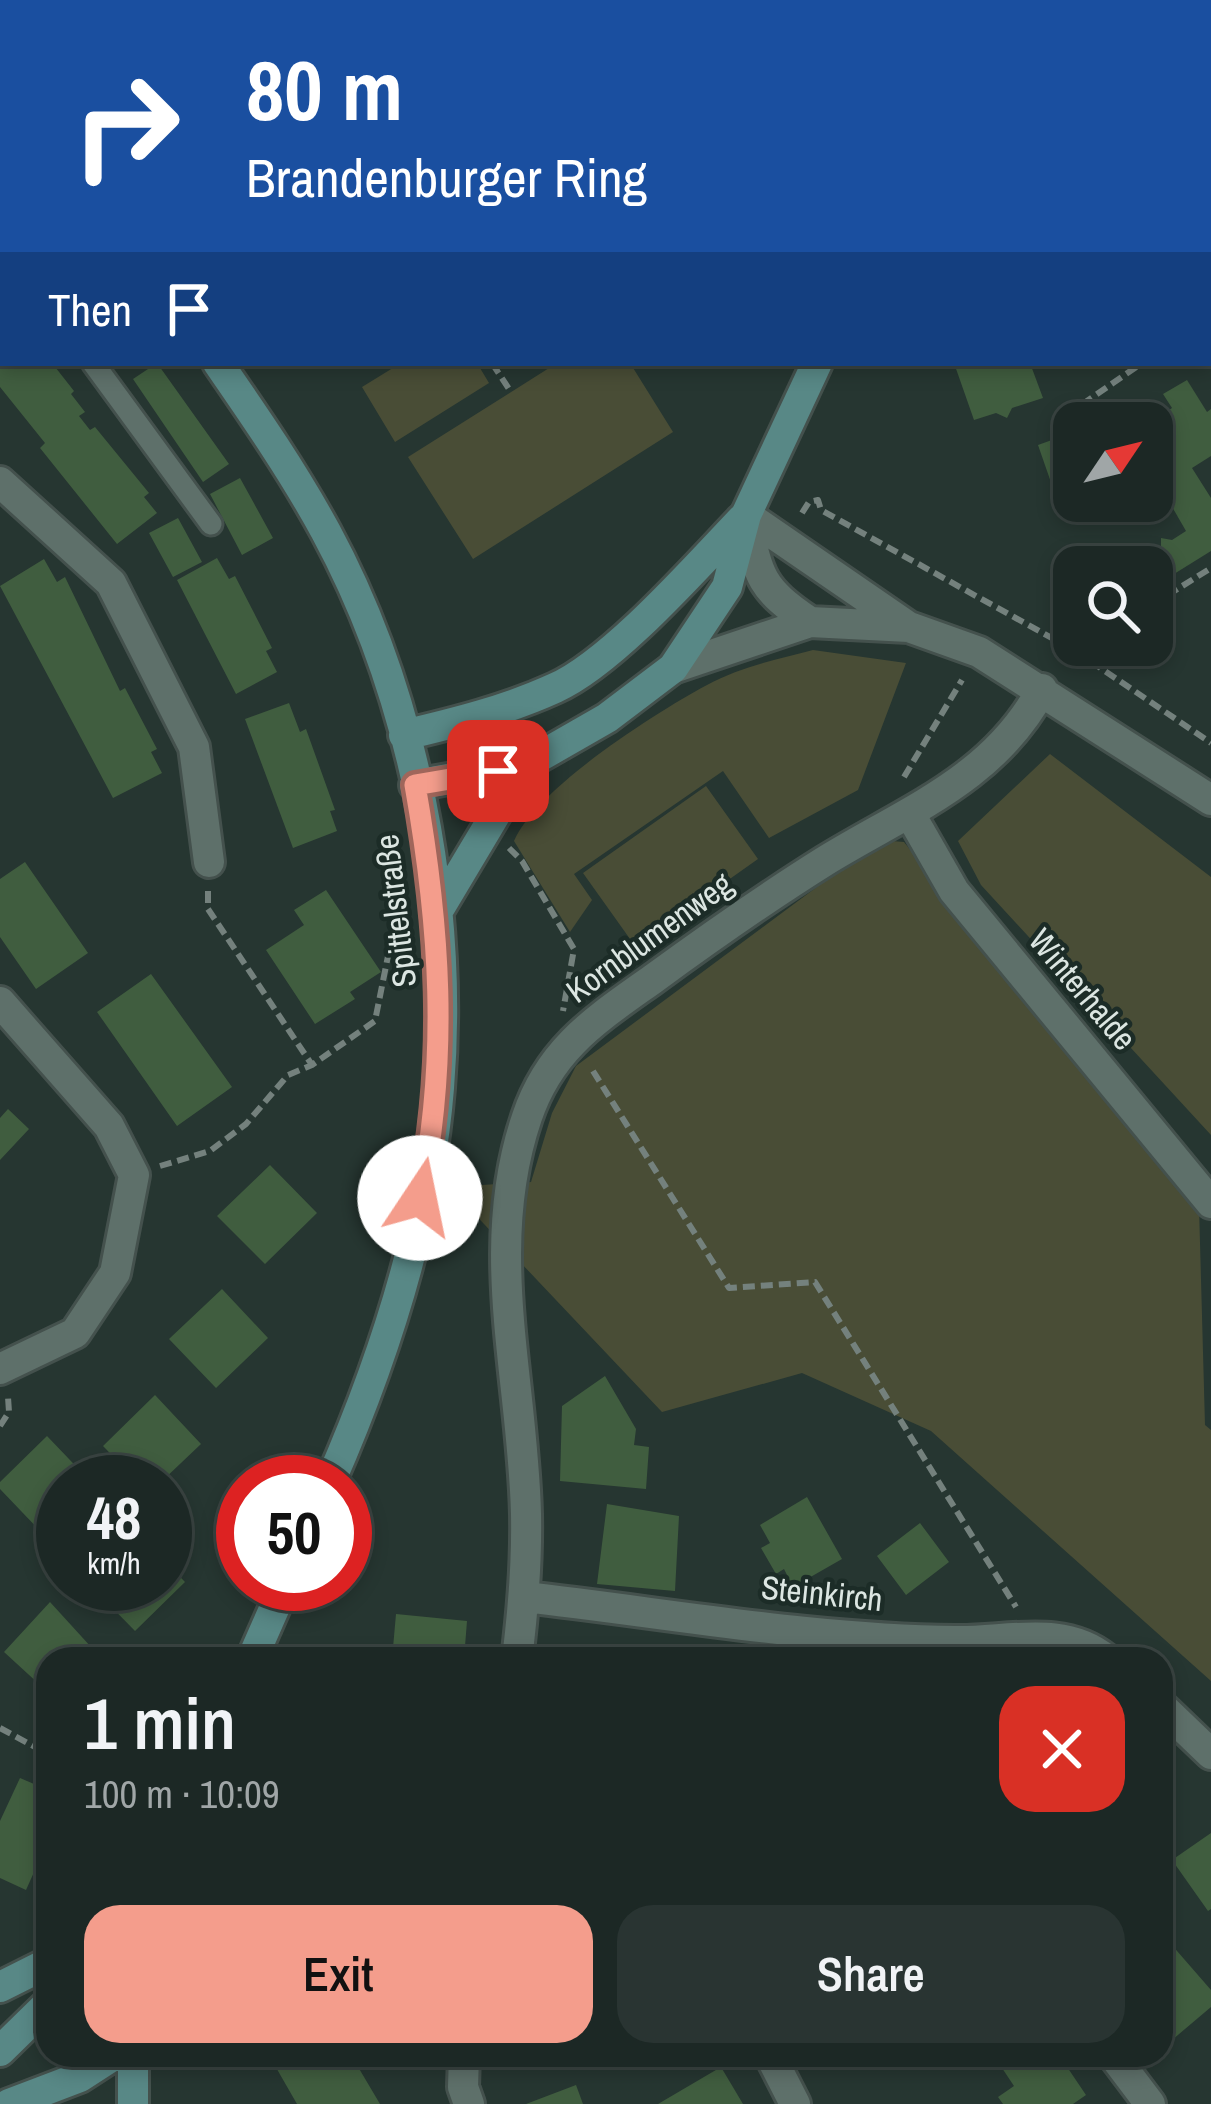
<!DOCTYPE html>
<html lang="en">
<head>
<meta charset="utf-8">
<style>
  :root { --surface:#1c2825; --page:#293432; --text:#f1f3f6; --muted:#a0a6a7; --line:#3a4442; --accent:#f49d8c }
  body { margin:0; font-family:"Archivo Narrow",sans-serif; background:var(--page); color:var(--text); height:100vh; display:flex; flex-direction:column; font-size:45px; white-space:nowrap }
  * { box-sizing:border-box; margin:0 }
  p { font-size:39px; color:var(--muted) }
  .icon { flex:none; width:66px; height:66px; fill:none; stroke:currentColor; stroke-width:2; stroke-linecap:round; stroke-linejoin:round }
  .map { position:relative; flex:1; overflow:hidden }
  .details { position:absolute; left:36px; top:1647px; width:1137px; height:420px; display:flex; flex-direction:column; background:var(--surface); border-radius:36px; box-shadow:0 6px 18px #0003,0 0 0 3px var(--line) }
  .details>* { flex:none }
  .hud { position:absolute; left:0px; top:0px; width:1212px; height:366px; box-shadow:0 6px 18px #0003,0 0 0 3px var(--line); background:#1a4fa0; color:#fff; overflow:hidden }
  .needle { width:78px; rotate:55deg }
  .tools { position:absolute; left:1053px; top:402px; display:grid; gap:24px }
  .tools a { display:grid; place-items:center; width:120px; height:120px; border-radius:24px; background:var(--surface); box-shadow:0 6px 18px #0003,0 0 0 3px var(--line); font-size:60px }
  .speed { position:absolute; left:36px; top:1455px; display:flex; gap:24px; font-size:60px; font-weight:700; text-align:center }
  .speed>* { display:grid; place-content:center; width:156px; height:156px; border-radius:50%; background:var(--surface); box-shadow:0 6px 18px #0003,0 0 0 3px var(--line); line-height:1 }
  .speed small { font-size:30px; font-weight:400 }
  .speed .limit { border:18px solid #d22; background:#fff; color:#111 }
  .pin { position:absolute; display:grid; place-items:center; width:102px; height:102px; color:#fff; margin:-51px; border-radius:24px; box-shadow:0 6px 18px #0006 }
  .me { position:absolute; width:132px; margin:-66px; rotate:11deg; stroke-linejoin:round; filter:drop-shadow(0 0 9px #0008) }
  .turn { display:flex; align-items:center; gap:42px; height:252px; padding:0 48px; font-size:54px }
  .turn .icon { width:156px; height:156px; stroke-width:2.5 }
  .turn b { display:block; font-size:84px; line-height:102px }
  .then { display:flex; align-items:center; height:114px; padding:0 48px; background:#0003; gap:24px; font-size:45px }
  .round { display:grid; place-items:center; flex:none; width:126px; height:126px; border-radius:36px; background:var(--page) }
  .head { display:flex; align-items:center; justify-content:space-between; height:204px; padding:0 48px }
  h1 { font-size:72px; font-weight:600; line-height:90px }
  .cta { display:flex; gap:24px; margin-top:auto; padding:24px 48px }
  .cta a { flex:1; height:138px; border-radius:36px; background:var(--accent); color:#111; font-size:48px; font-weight:600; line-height:138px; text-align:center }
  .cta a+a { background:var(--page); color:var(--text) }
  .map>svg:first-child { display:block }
  .green { fill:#494d36 }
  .building { fill:#405d3f }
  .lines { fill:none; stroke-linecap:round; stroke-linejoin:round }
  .lane-casing { stroke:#44514d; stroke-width:27 }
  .street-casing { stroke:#44514d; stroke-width:36 }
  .secondary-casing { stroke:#44514d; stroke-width:36 }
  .path { stroke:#74817d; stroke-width:6; stroke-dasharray:12 6; stroke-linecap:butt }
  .lane { stroke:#5e706a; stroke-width:21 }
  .street { stroke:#5e706a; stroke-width:30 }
  .secondary { stroke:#588886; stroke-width:30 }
  .route-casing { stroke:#9f665b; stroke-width:30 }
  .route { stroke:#f49d8c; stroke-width:21 }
  .labels { text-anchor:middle; stroke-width:9; stroke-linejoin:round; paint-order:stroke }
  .street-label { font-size:33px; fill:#dce6e2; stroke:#1c2c27 }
</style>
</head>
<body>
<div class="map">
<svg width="1211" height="2104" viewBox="0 0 1211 2104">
  <rect width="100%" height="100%" fill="#263631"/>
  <path class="green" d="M401 363H477L489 383 395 442 362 387Z
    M557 363H630L673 432 473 559 408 457Z
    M813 650 906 663 858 790 769 838 723 771 574 874 592 900 570 932 514 841C537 788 655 713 707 685 740 667 778 659 813 650Z
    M1050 754 1211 877V1135L981 885 958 841Z
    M706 786 758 859 635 946 583 873Z
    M880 840 904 842 1199 1206 1205 1425 1211 1430V1681L931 1431 802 1373 662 1412 449 1187 531 1182 552 1113 576 1066Z"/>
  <path class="building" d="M0 363H52L74 391 71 394 85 412 79 416 90 430 95 427 149 493 144 497 157 513 117 544 40 448 45 443 0 387Z
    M157 363 229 464 203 482 133 379Z
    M954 363H1030L1043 398 1012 408 1007 418 996 413 974 420Z
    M1187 380 1207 412 1211 409V456L1192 468 1211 498V551L1174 574 1161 553V538L1172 540 1186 531 1171 505H1164L1163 486 1152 465 1168 455 1153 429 1170 419 1166 412 1172 408 1163 394Z
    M1074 432V501L1108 502 1063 517 1038 445Z
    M240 478 273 538 242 555 210 494Z
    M178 518 202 562 173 577 149 533Z
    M217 558 229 579 235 576 272 648 266 651 277 672 236 694 177 580Z
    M44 559 57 582 65 577 120 691 125 688 157 749 151 752 162 773 113 798 0 586Z
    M289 703 300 732 306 729 335 810 330 811 337 831 293 848 245 719Z
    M25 862 88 953 36 989 0 937V879Z
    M326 890 381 972 350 992 355 999 315 1024 266 950 304 925 294 910Z
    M151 974 232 1087 177 1126 97 1012Z
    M8 1109 29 1129 0 1160V1118Z
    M270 1165 317 1213 265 1264 217 1216Z
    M222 1289 268 1338 216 1388 169 1339Z
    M605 1376 636 1429 634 1445 649 1447 646 1489 560 1481 562 1406Z
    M155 1395 201 1444 161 1482H138L103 1446Z
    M47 1436 91 1482H63V1514L43 1534 0 1489V1482Z
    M807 1497 842 1559 793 1587 784 1569 776 1574 761 1548 770 1543 760 1525Z
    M607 1504 679 1516 675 1591 597 1584Z
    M920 1523 949 1562 906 1595 877 1556Z
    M165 1561 185 1582 135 1631 89 1584H165Z
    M50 1602 102 1659H48V1704L35 1691 40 1685 4 1652Z
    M396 1614 467 1621 464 1659H392Z
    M575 1651 629 1656V1659H574Z
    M20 1778 48 1790V1841L26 1890 0 1878V1821Z
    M1211 1833V1909L1208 1911 1172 1860Z
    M1164 1936 1211 1990V2007L1172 2040 1161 2027Z
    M290 2055H351L380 2104H297L274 2064Z
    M514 2055H569L568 2064Z
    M1008 2055H1059L1086 2095 1073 2104H1003L998 2097 1014 2086 998 2062Z
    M721 2067 743 2104H658Z
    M576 2085 583 2104H526Z"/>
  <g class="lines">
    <defs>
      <path id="lane" d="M152 0 153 3
        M0 270 3 273
        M93 363 211 524"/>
      <path id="street" d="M0 224 3 217
        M0 482 111 583 194 747 209 862
        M746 515 909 627 979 652 1211 800
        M746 515C758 575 758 587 810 622
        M673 668 810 622 909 627
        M910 814 954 891 1211 1203
        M0 1002 109 1126 134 1175 115 1273 75 1333 0 1369
        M525 1597C667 1613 813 1640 956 1641 1007 1642 1063 1624 1106 1659
        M517 1659C523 1611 527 1563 526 1514 523 1379 482 1249 527 1117 550 1048 597 1019 653 979 709 938 766 898 825 861 908 810 994 779 1042 689
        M1161 1706 1211 1754
        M464 2055 463 2087 469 2104
        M770 2055 795 2104
        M1113 2055 1150 2104"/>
      <path id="secondary" d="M970 3 972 0
        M0 106 3 109
        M218 363C256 418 294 473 326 532 414 695 454 904 439 1088 428 1223 384 1359 330 1482
        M404 735C455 723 507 710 555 688 613 662 697 566 742 519
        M415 785 525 765 607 718 673 668 727 587 746 515 817 363
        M436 914 525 765
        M252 1659 285 1584
        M0 1987 48 1963
        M0 2051 48 2004
        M9 2104 80 2077 114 2055
        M133 2104V2055"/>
    </defs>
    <use href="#lane" class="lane-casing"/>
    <use href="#street" class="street-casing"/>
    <use href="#secondary" class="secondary-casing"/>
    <path class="path" d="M1209 199 1211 198
      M492 363 511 392
      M1097 423 1087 401 1142 363
      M802 513 809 502 818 500 821 510 1077 652 1211 743
      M1152 605 1211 568
      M904 777 962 680
      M509 848 522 861 574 949 563 1011
      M208 891V909L312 1065
      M593 1071 729 1288 815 1282 1016 1607
      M160 1166 210 1151 246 1124 288 1075 312 1065 375 1021 390 946 403 929
      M0 1426 9 1412 8 1397
      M0 1728 48 1754"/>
    <use href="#lane" class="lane"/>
    <use href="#street" class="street"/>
    <use href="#secondary" class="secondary"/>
  </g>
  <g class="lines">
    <defs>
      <path id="route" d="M420 1198C449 1057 440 926 415 785L498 771"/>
    </defs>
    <use href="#route" class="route-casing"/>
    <use href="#route" class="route"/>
  </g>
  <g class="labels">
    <g class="street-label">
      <text transform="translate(395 911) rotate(-97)" y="12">Spittelstraße</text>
      <text transform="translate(649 937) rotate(-36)" y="12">Kornblumenweg</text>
      <text transform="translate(1083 989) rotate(50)" y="12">Winterhalde</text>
      <text transform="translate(822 1593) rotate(6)" y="12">Steinkirch</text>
    </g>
  </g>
</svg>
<div class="tools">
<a><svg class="needle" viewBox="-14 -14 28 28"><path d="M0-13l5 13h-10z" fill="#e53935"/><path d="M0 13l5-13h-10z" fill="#a0a6a7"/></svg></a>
<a><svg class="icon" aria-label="search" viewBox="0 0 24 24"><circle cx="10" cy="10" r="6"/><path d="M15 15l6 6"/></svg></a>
</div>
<div class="speed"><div>48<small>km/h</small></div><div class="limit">50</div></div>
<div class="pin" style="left:498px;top:771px;background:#d93025"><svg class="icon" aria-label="arrive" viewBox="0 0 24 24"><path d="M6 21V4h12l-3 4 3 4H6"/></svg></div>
<svg class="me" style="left:420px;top:1198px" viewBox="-20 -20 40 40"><circle r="19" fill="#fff"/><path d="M0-13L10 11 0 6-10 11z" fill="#f49d8c"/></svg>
<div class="hud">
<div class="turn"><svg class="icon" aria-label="right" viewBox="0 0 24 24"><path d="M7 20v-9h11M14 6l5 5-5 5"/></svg><div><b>80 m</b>Brandenburger Ring</div></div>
<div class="then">Then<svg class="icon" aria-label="arrive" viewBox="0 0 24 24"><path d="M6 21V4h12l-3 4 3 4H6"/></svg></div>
</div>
<section class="details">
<div class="head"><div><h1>1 min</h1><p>100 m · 10:09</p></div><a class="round" style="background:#d93025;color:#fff"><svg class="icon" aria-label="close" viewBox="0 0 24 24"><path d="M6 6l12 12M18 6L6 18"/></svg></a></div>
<div class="cta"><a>Exit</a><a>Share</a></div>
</section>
</div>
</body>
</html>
